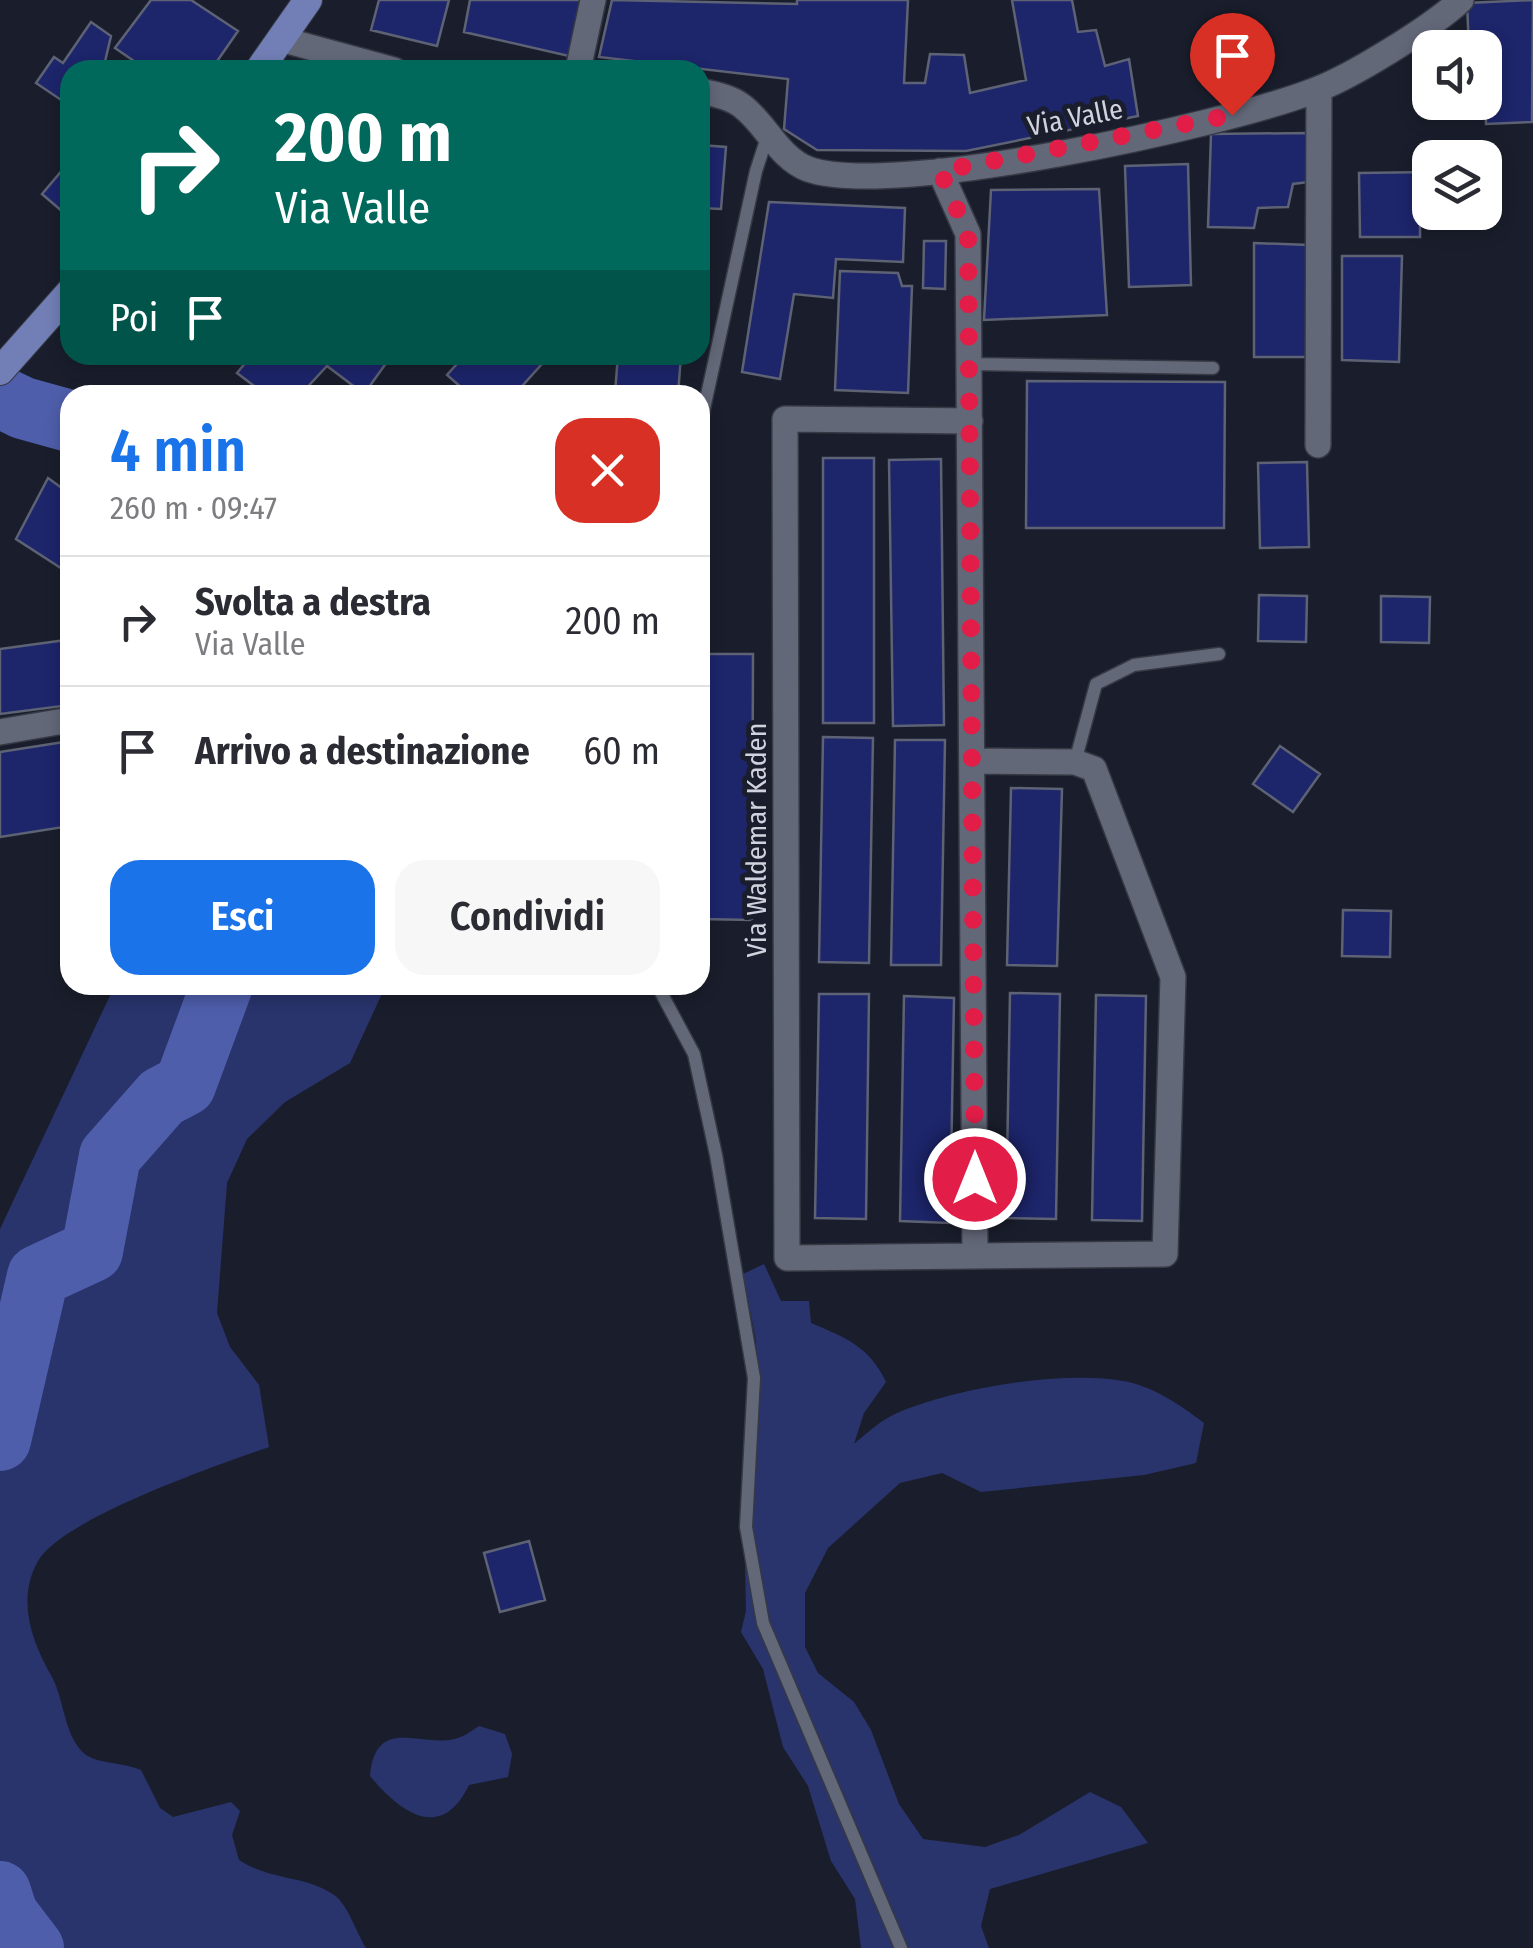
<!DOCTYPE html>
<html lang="it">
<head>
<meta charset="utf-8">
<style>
  :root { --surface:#fff; --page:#f7f7f7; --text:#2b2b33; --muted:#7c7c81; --line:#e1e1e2; --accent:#1a73e8 }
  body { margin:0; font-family:"Fira Sans Condensed",sans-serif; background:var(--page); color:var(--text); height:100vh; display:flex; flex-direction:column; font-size:38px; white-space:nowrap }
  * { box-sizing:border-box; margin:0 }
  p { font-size:32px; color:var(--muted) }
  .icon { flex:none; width:55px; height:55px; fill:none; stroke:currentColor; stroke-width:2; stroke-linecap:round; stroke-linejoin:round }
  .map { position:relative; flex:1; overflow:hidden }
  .panel { position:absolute; left:60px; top:385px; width:650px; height:610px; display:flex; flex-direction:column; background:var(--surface); border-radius:30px; box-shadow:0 5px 15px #0003 }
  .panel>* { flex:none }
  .guide { position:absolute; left:60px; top:60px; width:650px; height:305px; border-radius:30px; box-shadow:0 5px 15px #0003; background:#00695c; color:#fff; overflow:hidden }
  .buttons { position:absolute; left:1412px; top:30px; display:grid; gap:20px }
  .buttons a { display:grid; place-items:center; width:90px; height:90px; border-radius:20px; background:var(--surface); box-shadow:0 5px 15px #0003; font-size:50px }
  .pin { position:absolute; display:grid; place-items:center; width:85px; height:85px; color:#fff; margin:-102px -42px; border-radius:50% 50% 50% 0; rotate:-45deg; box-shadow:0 0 10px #0007 }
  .pin .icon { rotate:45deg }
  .me { position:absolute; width:110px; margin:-55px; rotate:0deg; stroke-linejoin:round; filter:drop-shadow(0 0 8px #0008) }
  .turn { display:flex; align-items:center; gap:35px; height:210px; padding:0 50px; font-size:45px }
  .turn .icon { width:130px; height:130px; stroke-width:2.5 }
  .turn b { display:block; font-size:70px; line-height:85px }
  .then { display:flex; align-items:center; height:95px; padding:0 50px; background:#0003; gap:20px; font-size:38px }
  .round { display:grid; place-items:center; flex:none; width:105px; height:105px; border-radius:30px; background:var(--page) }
  .head { display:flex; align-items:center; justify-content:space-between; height:170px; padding:0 50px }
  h1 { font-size:60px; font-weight:600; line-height:75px; color:var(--accent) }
  .action { display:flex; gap:20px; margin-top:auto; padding:20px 50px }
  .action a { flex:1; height:115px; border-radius:30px; background:var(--accent); color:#fff; font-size:40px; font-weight:600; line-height:115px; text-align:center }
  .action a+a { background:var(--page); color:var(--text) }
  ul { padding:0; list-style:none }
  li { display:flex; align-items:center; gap:30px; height:130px; padding:0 50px; border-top:2px solid var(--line) }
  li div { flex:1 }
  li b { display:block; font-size:38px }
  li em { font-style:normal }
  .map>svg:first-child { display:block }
  .green { fill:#29346d }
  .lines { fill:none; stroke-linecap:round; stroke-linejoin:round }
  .river { stroke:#4e5eaa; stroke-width:62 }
  .building { fill:#1d256b; stroke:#5d6274; stroke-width:2.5 }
  .service-casing { stroke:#363944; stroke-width:15 }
  .minor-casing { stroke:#363944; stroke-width:28 }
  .primary-casing { stroke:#363944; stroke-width:30 }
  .service { stroke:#636879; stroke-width:12 }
  .minor { stroke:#636879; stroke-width:25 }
  .primary { stroke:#727fb6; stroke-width:28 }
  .route { stroke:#e11d48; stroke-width:18; stroke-dasharray:0 32.4 }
  .labels { text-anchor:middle; stroke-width:10; stroke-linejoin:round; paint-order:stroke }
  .street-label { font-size:28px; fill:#d0d3dd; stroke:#1a1e2c }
</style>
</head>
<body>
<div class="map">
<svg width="1533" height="1948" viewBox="0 0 1533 1948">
  <rect width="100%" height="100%" fill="#1a1e2c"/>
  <path class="green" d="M115 985H386L350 1063 285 1102 247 1139 227 1183 217 1313 230 1347 259 1385 269 1447C218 1465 63 1518 38 1561 16 1600 32 1642 52 1677 66 1702 64 1751 97 1760 113 1764 126 1764 141 1770L160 1808 173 1817 231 1802 240 1811 232 1835 239 1860C271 1881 305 1875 334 1895 347 1903 357 1934 366 1948H0V1229Z
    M764 1264 781 1301H809L811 1323C846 1338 869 1346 886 1382L864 1413 854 1444C867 1433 881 1420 897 1413 955 1388 1062 1370 1123 1381 1153 1386 1180 1405 1204 1423L1196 1463 1144 1475 981 1492 942 1473 900 1483 828 1548 805 1593V1647L818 1673 854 1702 871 1730 899 1804 923 1839 985 1847 1019 1835 1090 1792 1121 1807 1148 1843 990 1889 981 1926 989 1948H861L855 1899 831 1861 808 1786 783 1747 763 1669 741 1632 746 1611 743 1466 757 1402 756 1341 743 1274Z
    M479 1726 505 1734 512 1754 508 1777 469 1785C441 1843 400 1812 370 1776 376 1713 422 1750 458 1738 465 1736 473 1730 479 1726Z"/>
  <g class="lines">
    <path class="river" d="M0 397 23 408 70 421
      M0 1440 38 1276 92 1251 110 1156 162 1097 185 1085 222 985
      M0 1892 7 1914 33 1948"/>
  </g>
  <path class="building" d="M151 0H191L238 31 211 70H147L115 48Z
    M379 0H449L437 46 371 30Z
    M470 0H583L569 56 464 32Z
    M612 0 797 4V0H908L904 83H925L930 54 964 55 970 93 1026 80 1012 0H1072L1078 32 1096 30 1105 66 1129 59 1138 116 966 151 817 150 784 129 788 79 599 57Z
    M1533 0 1532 122 1486 124 1485 48H1469L1467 3Z
    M91 22 111 36 104 66 109 70H70V106L36 83 54 57 63 63Z
    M1308 133 1309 182 1293 184 1288 207 1258 208 1254 228 1208 227 1211 134Z
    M700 145 726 147 721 209 700 208Z
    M70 161V218L42 194Z
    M1188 164 1191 285 1129 287 1125 166Z
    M1430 172V205H1420V237H1360L1359 173Z
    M1099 189 1107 315 984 320 991 190Z
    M769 202 905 208 903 262 836 259 833 298 794 294 780 379 742 372Z
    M924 241H946L945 289 923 288Z
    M1254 243 1309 245 1310 357H1254Z
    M1342 256H1402L1399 362 1342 360Z
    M840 271 898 273 902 286H912L908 393 835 390Z
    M252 355H392L364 394 327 366 300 395H266L237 373Z
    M465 355H550L514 395H470L447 375Z
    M618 355H681L678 395 615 393Z
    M1027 381 1225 382 1224 528H1026Z
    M823 458H874V723H823Z
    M941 459 944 725 893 726 889 460Z
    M1307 462 1309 547 1260 548 1258 463Z
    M48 478 70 494V574L16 539Z
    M1259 595 1307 596 1306 642 1258 641Z
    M1381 596 1430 597 1429 643 1381 642Z
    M66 640 70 705 0 714V649Z
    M702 654H753L752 920 700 919Z
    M823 737 873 738 869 963 819 962Z
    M895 740H945L941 965H891Z
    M70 741V826L0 837V752Z
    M1280 746 1320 774 1293 812 1253 784Z
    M1011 788 1062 789 1057 966 1007 965Z
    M1343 910 1391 911 1390 957 1342 956Z
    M1010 993 1060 994 1056 1219 1006 1218Z
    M819 994H869L866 1219 815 1218Z
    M1096 995 1146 996 1142 1221 1092 1220Z
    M904 996 954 998 950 1223 900 1221Z
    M529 1541 545 1600 500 1612 484 1553Z"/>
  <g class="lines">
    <defs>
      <path id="service" d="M969 364 1213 368
        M700 427 756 171 768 134
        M1075 762 1096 684 1134 665 1219 654
        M657 985 694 1054 716 1155 754 1378 746 1527 763 1623 901 1948"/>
      <path id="minor" d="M284 40 394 70
        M578 70 593 0
        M700 91C714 94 731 97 742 106 766 124 779 158 808 169 890 199 1225 125 1313 91 1350 78 1432 27 1461 0
        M940 171 968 234 975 1255
        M970 421 785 419 787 1258 1165 1254 1173 977 1094 769 1075 762 974 761
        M1318 445 1319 89
        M0 732 70 720"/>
      <path id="primary" d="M259 70 308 0
        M0 371 70 292"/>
    </defs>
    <use href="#service" class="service-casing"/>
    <use href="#minor" class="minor-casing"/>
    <use href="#primary" class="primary-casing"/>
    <use href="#service" class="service"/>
    <use href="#minor" class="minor"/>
    <use href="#primary" class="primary"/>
  </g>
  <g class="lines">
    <path class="route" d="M975 1179 968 234 940 171 1232 115"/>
  </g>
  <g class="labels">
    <g class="street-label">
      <text transform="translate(1075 117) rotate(-11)" y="10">Via Valle</text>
      <text transform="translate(756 840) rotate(-90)" y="10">Via Waldemar Kaden</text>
    </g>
  </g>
</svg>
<div class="buttons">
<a><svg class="icon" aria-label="sound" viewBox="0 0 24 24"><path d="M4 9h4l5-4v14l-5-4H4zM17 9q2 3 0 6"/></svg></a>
<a><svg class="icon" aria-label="layers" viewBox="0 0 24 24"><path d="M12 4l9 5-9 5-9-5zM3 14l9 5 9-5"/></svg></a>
</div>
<div class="pin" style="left:1232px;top:115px;background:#d93025"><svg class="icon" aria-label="arrive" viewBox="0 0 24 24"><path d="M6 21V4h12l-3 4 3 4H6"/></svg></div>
<svg class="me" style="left:975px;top:1179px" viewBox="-20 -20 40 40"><circle r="17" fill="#e11d48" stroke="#fff" stroke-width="3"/><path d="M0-11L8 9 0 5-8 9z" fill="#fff"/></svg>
<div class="guide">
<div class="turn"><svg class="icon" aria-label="right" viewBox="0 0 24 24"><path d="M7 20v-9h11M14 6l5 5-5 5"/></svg><div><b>200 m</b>Via Valle</div></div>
<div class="then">Poi<svg class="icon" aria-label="arrive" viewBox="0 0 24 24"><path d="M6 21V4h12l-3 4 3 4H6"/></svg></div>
</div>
<section class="panel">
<div class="head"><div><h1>4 min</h1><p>260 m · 09:47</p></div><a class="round" style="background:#d93025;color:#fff"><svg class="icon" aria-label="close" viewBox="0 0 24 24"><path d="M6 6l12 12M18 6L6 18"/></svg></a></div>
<ul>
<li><svg class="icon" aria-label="right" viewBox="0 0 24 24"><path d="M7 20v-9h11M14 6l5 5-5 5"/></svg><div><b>Svolta a destra</b><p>Via Valle</p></div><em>200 m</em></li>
<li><svg class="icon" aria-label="arrive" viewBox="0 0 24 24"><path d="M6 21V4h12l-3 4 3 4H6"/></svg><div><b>Arrivo a destinazione</b></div><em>60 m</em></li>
</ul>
<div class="action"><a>Esci</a><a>Condividi</a></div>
</section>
</div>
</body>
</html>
